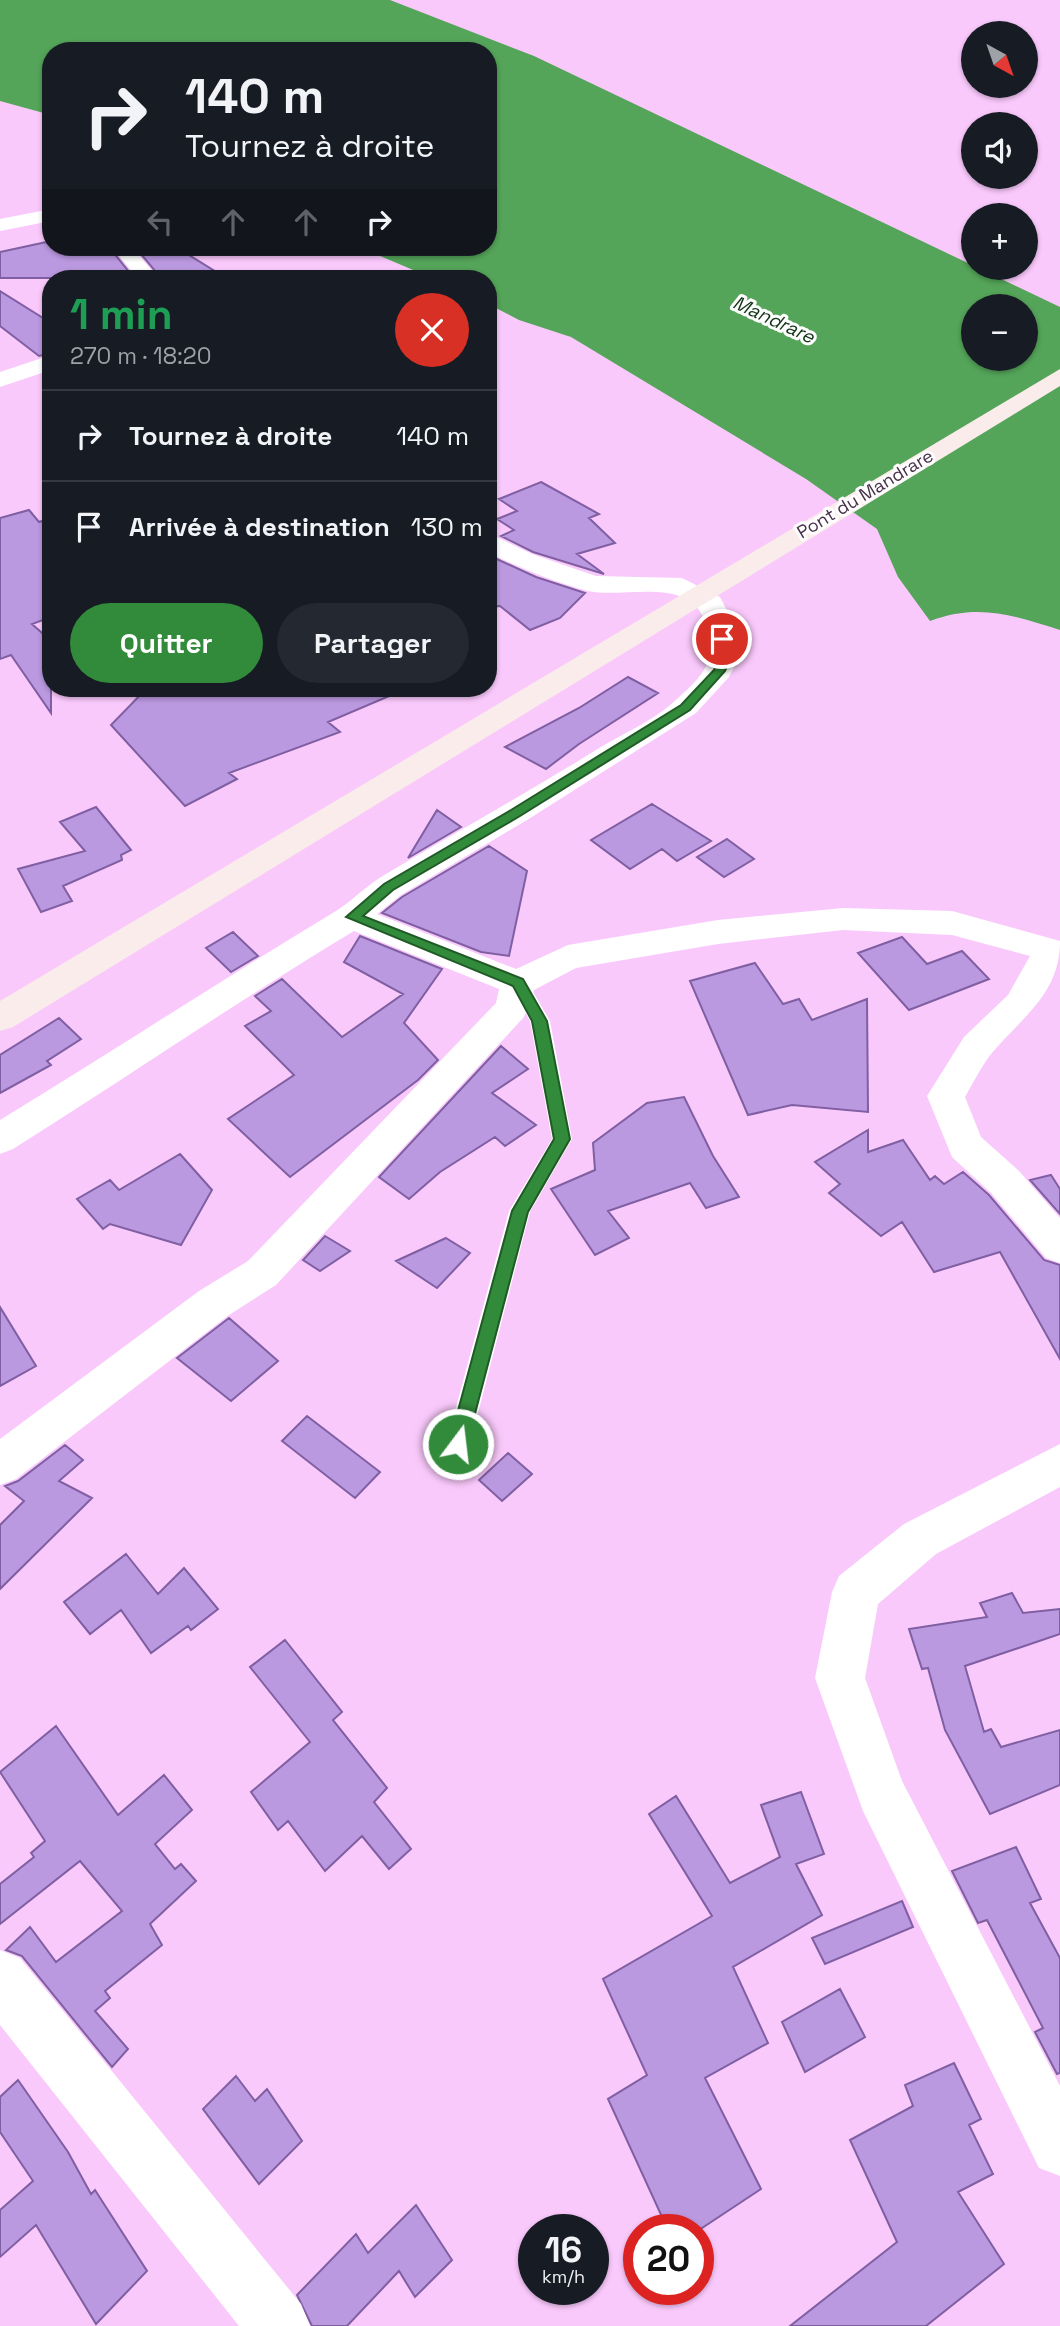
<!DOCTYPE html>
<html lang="fr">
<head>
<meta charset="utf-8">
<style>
  :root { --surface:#171b24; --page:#242831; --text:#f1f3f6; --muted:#9ea1a6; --line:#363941; --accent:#328b3b }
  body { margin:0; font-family:"Space Grotesk",sans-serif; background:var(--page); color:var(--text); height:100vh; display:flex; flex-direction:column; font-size:26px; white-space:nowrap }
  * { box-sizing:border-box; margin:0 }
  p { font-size:23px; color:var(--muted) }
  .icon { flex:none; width:38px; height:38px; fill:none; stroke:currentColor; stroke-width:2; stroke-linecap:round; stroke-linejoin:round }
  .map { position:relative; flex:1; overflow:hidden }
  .panel { position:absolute; left:42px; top:270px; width:455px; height:427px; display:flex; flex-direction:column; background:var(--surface); border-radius:28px; box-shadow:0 2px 5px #0004 }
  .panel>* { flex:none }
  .hud { position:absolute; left:42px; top:42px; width:455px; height:214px; border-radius:28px; box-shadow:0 2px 5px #0004; background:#171b24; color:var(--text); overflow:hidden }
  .needle { width:46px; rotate:140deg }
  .tools { position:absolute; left:961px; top:21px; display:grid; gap:14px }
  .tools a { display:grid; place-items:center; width:77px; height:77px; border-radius:50%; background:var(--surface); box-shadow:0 2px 5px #0004; font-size:35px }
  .speed { position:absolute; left:518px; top:2214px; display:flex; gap:14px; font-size:35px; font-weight:700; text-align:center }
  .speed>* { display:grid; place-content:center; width:91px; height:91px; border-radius:50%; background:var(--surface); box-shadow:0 2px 5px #0004; line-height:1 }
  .speed small { font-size:18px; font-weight:400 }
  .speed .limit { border:10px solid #d22; background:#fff; color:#111 }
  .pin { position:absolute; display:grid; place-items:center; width:60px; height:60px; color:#fff; margin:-30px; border:4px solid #fff; border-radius:50%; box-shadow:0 2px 7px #0007 }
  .me { position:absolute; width:77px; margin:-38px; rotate:15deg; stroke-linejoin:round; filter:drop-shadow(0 0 5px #0008) }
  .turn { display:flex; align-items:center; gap:24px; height:147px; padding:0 28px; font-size:32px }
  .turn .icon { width:91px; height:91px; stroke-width:2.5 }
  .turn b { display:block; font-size:49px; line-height:60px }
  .lanes { display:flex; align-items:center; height:66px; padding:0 28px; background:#0003; justify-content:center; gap:35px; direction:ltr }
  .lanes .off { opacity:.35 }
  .round { display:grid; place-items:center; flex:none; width:74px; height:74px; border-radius:37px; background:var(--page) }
  .headline { display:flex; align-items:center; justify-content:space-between; height:119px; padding:0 28px }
  h1 { font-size:42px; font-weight:700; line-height:52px; color:#1e9e55 }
  .primary-button { display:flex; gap:14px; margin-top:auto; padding:14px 28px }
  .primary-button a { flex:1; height:80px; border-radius:42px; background:var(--accent); color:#fff; font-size:28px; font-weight:700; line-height:80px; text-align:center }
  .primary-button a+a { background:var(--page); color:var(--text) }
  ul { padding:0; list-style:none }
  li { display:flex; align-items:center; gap:21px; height:91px; padding:0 28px; border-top:2px solid var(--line) }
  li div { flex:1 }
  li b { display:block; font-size:26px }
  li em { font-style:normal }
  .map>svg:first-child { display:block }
  .water { fill:#54a459; fill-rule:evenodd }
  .building { fill:#bb99e1; stroke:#7f5fa2; stroke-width:2 }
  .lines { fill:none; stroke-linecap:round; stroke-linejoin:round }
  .lane { fill:#fff; fill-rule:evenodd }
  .street { fill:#fff; fill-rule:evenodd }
  .secondary { fill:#faecea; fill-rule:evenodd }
  .route { fill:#328b3b; stroke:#205a26; stroke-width:2 }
  .labels { text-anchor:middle; stroke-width:6; stroke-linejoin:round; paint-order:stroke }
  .far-street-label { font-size:18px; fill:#472f48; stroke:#fdfdfd }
  .far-water-label { font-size:19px; font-style:italic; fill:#123315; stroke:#fdfdfd }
</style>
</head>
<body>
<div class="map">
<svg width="1060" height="2326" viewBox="0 0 1060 2326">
  <rect width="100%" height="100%" fill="#fac9fc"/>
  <path class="water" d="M0 0H390L534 56 1060 307V630C1013 615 978 603 930 621L898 577 877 529 806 479 571 337 519 320 488 304V278H432L359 247H488V51H51V115L0 101ZM973 306H1026V359H973Z"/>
  <path class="building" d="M51 241V247H109L134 278H0V252Z
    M135 247H176L226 278H161Z
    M0 291 51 323V353L39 356 0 326Z
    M541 482 599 514 589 518 615 543 577 554 604 574 533 552 501 536 514 530 497 519 517 511 499 499Z
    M29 510 39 522 51 518V617L32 624 51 641V713L11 655 0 659V518Z
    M488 555 536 577 585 593 560 618 530 630 500 606 488 607Z
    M628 677 658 693 579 744 546 769 505 747 579 708Z
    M147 688H408L328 722 340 732 229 773 237 779 185 806 111 725Z
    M652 804 711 841 677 861 662 849 630 869 591 840Z
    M96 807 131 850 121 855 122 860 63 886 72 901 41 912 18 869 85 851 60 822Z
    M437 810 461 827 408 858Z
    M727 839 754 859 724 877 697 857Z
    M489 846 527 871 509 956 481 952 382 913 402 897Z
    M233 932 258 956 231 972 206 948Z
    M360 936 442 969 404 1023 438 1060 418 1080 290 1177 228 1119 294 1075 245 1026 271 1011 255 996 282 979 342 1037 403 994 344 962Z
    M902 937 927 964 962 951 989 979 909 1010 858 953Z
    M755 963 783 1004 799 999 812 1020 867 999 868 1112 792 1105 748 1115 690 981Z
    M59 1018 81 1039 47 1061 51 1065 0 1093V1055Z
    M501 1046 528 1069 492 1093 536 1125 505 1146 495 1137 440 1172 409 1199 379 1177Z
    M684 1097 713 1156 739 1197 706 1208 690 1183 608 1211 629 1238 595 1255 551 1189 595 1170 593 1143 647 1103Z
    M868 1130V1152L903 1140 930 1180 935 1176 944 1184 963 1172 989 1195 1044 1260 1060 1265V1359L1000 1252 934 1272 902 1222 881 1236 829 1193 840 1184 815 1162Z
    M180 1154 212 1190 181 1245 110 1224 103 1229 77 1199 110 1180 119 1190Z
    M1051 1175 1060 1189V1214L1030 1180Z
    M325 1236 350 1251 320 1271 303 1260Z
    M446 1238 470 1253 437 1288 396 1261Z
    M0 1307 36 1366 0 1386Z
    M229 1318 278 1361 231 1401 177 1358Z
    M307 1416 380 1472 355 1498 282 1441Z
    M65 1445 83 1460 59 1481 92 1498 0 1589V1525L24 1501 5 1486 18 1481Z
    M508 1453 532 1474 502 1501 479 1480Z
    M126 1554 158 1594 184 1568 218 1609 191 1630 188 1626 151 1653 121 1610 90 1634 64 1602Z
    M1012 1593 1023 1613 1060 1609V1634L965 1666 984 1732 991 1729 1001 1747 1060 1730V1785L990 1814 945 1730 928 1668 922 1669 909 1629 987 1617 980 1603Z
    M285 1640 342 1712 333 1720 387 1788 374 1802 411 1849 389 1869 362 1836 325 1871 288 1821 278 1830 251 1792 310 1742 250 1667Z
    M56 1726 118 1815 164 1775 192 1810 155 1844 175 1869 181 1864 196 1881 150 1924 162 1945 105 1991 110 1998 95 2011 128 2049 112 2067 22 1956 6 1950 30 1927 56 1962 122 1911 80 1861 0 1924V1884L34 1857 31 1853 45 1841 0 1772Z
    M801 1792 824 1854 796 1864 822 1915 733 1967 768 2043 705 2078 761 2189 699 2230H668L608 2099 647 2075 603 1979 712 1916 649 1814 676 1796 730 1883 780 1857 761 1805Z
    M1016 1847 1041 1899 1030 1903 1060 1958V2073L1057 2074 1035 2032 1043 2028 987 1920 978 1923 952 1871Z
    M902 1901 913 1927 825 1964 812 1938Z
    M840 1989 865 2037 805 2072 782 2022Z
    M954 2063 981 2119 969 2125 993 2174 958 2192 1004 2264 926 2326H790L897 2242 850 2140 913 2106 905 2085Z
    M236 2076 255 2101 267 2089 302 2141 259 2184 203 2109Z
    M18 2080 68 2152 91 2194 95 2190 147 2271 96 2324 36 2225 0 2257V2210L33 2181 0 2132V2097Z
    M416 2205 452 2260 415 2297 399 2271 347 2326H312L297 2295 356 2234 368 2253Z"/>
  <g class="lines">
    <path class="lane" d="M518 976 525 978 550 1021 572 1139 530 1212 470 1444 467 1452 458 1455 449 1452 446 1444 509 1211 552 1139 530 1021 509 983Z"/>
    <path class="street" d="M51 209V221L0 231V219Z
      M112 247H132L158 278H137Z
      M51 355V370L0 387V372Z
      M488 533 532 554 596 576 682 578 720 597 733 622 740 655 729 677 696 713 527 820 401 895 377 914 516 969 568 945 718 920 843 908 952 911 1060 941C1060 994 1022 1017 991 1054 981 1067 973 1083 965 1097L981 1137 1019 1171 1060 1218V1263L1046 1258 991 1193 952 1157 927 1096 964 1037 1008 995 1030 956 952 935 843 930 718 944 576 968 534 990 524 1017 276 1285 229 1315 16 1479 0 1485V1439L199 1291 248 1261 496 1003 499 989 354 931C239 1000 128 1077 13 1149L0 1154V1120C113 1051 223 979 336 911 352 901 365 887 381 877 453 834 525 794 596 750 622 734 655 720 677 699 705 674 718 660 705 622 690 575 623 599 588 591 554 582 519 568 488 552Z
      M1060 1444V1487L936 1554 878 1604 865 1678 902 1781 1060 2086V2176L1039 2168 863 1811 815 1678 832 1592 839 1576 904 1524Z
      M0 1950 20 1958 301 2304 310 2326H239L0 2025Z"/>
    <path class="secondary" d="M1060 369V386L13 1027 0 1031V1001Z"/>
  </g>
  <path class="route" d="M722 635 728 639 732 655 725 671 690 710 520 816 393 890 363 916 523 979 547 1021 570 1139 528 1212 467 1444 465 1450 458 1452 452 1450 449 1444 512 1211 554 1139 532 1021 513 986 346 917 384 884 511 810 681 705 714 670 720 655 717 639Z"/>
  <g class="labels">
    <g class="far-street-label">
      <text transform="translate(865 494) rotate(-31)" y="6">Pont du Mandrare</text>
    </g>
    <g class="far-water-label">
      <text transform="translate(774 319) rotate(25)" y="7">Mandrare</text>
    </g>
  </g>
</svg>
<div class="tools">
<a><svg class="needle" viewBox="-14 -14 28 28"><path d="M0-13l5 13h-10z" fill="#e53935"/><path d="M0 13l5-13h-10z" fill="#9ea1a6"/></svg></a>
<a><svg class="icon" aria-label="sound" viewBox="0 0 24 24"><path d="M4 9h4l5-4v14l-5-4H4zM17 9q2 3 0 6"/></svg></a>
<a>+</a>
<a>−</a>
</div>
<div class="speed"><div>16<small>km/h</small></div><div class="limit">20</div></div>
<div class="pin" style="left:722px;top:639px;background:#d93025"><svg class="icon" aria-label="arrive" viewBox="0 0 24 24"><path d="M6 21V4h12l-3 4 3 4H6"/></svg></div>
<svg class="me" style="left:458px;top:1444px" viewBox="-20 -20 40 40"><circle r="17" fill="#328b3b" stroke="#fff" stroke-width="3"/><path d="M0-11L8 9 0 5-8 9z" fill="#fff"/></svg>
<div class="hud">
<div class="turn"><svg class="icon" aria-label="right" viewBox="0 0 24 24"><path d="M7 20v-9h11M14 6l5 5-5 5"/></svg><div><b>140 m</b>Tournez à droite</div></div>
<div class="lanes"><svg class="icon off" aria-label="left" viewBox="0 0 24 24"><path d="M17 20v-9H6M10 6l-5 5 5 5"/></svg><svg class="icon off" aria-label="ahead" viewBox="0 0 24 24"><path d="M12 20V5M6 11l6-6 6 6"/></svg><svg class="icon off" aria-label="ahead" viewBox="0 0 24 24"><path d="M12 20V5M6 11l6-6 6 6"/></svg><svg class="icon" aria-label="right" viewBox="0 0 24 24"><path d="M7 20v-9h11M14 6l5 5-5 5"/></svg></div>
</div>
<section class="panel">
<div class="headline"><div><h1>1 min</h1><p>270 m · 18:20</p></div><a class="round" style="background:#d93025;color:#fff"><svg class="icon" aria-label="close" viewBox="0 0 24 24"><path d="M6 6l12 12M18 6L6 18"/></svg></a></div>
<ul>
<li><svg class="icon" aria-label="right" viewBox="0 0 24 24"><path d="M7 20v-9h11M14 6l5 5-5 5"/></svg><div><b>Tournez à droite</b></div><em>140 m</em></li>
<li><svg class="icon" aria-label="arrive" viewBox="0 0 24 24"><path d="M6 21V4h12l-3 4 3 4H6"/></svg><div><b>Arrivée à destination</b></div><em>130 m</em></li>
</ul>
<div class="primary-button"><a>Quitter</a><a>Partager</a></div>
</section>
</div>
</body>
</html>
